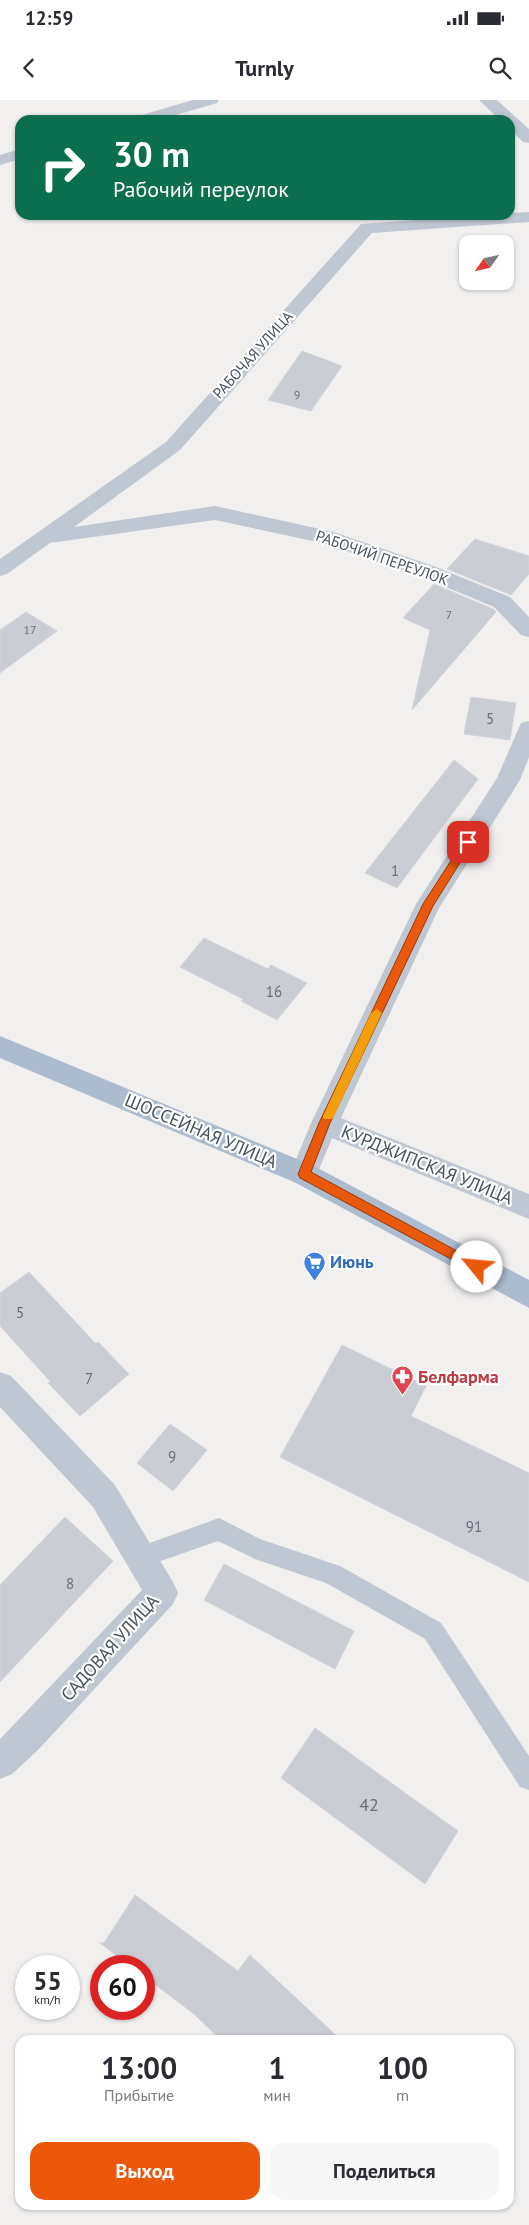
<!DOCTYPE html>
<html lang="ru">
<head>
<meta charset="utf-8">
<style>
  :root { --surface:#fff; --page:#f7f7f7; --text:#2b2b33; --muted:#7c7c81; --accent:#ea580c }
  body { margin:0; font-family:"PT Sans",sans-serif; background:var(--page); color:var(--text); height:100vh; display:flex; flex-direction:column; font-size:19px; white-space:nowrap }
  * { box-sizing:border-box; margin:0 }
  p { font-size:16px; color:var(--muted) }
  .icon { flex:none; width:28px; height:28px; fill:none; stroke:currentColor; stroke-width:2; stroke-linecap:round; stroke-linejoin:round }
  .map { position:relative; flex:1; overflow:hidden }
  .details { position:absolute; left:15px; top:1935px; width:499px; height:175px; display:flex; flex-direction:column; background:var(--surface); border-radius:15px; box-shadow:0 1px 4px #0004 }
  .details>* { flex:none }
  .top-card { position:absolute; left:15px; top:15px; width:500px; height:105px; border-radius:15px; box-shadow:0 1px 4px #0004; background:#0b6e4f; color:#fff; overflow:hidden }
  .needle { width:32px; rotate:236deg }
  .controls { position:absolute; left:459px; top:135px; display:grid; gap:10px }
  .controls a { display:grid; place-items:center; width:55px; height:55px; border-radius:10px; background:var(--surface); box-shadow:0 1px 4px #0004; font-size:25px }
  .speed { position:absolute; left:15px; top:1855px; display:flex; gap:10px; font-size:25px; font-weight:700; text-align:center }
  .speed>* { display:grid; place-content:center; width:65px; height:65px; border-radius:50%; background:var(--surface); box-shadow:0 1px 4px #0004; line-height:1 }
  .speed small { font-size:12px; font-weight:400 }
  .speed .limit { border:8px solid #d22; background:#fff; color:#111 }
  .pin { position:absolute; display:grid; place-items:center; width:42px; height:42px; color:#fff; margin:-21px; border-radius:10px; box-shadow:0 2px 8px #0006 }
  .me { position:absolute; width:55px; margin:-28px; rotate:298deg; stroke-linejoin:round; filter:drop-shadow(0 0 4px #0008) }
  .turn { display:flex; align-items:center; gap:18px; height:105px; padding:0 15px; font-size:22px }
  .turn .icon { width:65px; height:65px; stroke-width:2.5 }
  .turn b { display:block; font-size:35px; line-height:42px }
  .eta { display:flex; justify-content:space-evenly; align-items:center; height:85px; text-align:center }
  .eta b { font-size:30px; font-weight:800; line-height:35px }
  .primary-button { display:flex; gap:10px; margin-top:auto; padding:10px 15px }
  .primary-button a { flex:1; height:58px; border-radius:15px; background:var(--accent); color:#fff; font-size:20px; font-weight:800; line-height:58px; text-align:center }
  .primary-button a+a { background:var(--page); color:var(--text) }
  .status { display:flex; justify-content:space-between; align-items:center; height:35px; padding:0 25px; background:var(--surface); direction:ltr }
  .status svg { height:14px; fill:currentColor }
  header { display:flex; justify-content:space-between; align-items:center; height:65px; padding:0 15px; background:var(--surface); font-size:22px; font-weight:800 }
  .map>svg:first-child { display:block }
  .building { fill:#cbcdd5; stroke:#d3d4db }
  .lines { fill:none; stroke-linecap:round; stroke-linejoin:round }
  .lane { fill:#bfc8d2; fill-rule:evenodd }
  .street { fill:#bfc8d2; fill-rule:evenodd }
  .primary { fill:#adbbcf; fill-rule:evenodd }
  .route { fill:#ea580c; stroke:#983908 }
  .slow { fill:#f59e0b }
  .labels { text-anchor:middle; stroke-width:4.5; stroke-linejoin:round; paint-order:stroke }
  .far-number-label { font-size:12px; fill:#676f7c }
  .far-street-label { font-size:15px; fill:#46505e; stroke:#fff }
  .number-label { font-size:15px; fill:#676f7c }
  .street-label { font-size:18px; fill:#46505e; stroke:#fff }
  .shop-label { font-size:18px; font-weight:bold; fill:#366cbe; stroke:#fff; text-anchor:start }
  .health-label { font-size:18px; font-weight:bold; fill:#be3a42; stroke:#fff; text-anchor:start }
  .near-number-label { font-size:18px; fill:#676f7c }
</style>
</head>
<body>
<div class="status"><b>12:59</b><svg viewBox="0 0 49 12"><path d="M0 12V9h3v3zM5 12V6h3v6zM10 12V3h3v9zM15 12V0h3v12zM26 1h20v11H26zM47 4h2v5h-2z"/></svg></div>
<header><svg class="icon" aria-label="back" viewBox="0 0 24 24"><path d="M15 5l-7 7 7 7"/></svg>Turnly<svg class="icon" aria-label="search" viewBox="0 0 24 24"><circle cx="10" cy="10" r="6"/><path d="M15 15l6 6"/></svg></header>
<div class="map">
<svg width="529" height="2125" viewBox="0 0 529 2125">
  <rect width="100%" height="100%" fill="#f2efef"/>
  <path class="building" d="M302 251 342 266 311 311 268 300Z
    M475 439 529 456V474L511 495 447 469Z
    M434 484 493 509 496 512 412 610 430 530 403 518Z
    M26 512 57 531 0 573V530Z
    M471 597 516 603 510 640 464 634Z
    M454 660 478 679 397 788 365 773Z
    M204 838 268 869 271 865 307 883 277 920 241 901 243 899 180 867Z
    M29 1172 96 1244 98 1242 129 1274 80 1316 48 1283 50 1281 0 1226V1193Z
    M342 1245 426 1286 411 1316 529 1373V1482L280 1357Z
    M170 1324 207 1350 173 1391 137 1363Z
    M65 1417 113 1461 0 1582V1485Z
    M224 1464 354 1531 335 1569 204 1500Z
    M315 1628 458 1731 425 1784 281 1678Z
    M135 1795 238 1871 250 1855 341 1940H221L194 1914 144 1876V1866H131L100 1843H104Z"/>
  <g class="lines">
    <path class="lane" d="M219 1418 260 1439 340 1466 441 1523 529 1656V1690L520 1687 425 1539 326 1483 255 1459 218 1441 141 1468 133 1465 129 1457 133 1449Z"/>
    <path class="street" d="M193 0H219L217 3 159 20H133L135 17Z
      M479 0H497L529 29V43L523 42 510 29V20H500Z
      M20 49V59L0 65V55Z
      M529 112V122L372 133 180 350 74 427 215 406 334 432 436 467 510 497 529 517V537L521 535 494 507 422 477 322 443 215 420 50 443 7 474 0 476V459L166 342 361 124 482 115H510V113Z
      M529 621V657L520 680 439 808 341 1018 529 1094V1119L332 1038 314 1082 304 1086 294 1082 290 1074 311 1023 416 804 497 678 521 623Z
      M0 1272 11 1276 115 1385 173 1482 178 1493 173 1504 38 1650 12 1674 0 1679V1639L142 1490 93 1407 0 1307Z"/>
    <path class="primary" d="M0 936 314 1066 529 1180V1208L294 1082 0 958Z"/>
  </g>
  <path class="route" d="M468 738 473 742 433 806 330 1023 311 1072 481 1164 483 1167 481 1171 477 1173 300 1078 298 1074 319 1023 423 804 465 739Z"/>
  <path class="slow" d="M377 909 382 913 334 1016 332 1019H324L323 1016 371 913Z"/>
  <defs>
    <symbol id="supermarket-pin" viewBox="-11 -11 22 30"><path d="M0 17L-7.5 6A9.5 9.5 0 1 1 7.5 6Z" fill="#3f7fe0" stroke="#fff"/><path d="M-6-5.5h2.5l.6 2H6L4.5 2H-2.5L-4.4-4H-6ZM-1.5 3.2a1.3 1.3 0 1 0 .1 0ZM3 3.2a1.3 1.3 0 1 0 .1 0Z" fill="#fff"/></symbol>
    <symbol id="pharmacy-pin" viewBox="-11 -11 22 30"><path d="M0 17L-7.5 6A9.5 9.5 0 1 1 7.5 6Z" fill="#e0444e" stroke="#fff"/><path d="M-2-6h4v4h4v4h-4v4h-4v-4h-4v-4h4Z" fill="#fff"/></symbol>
  </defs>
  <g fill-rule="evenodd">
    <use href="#supermarket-pin" x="302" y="1150" width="25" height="34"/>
    <use href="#pharmacy-pin" x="390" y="1264" width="25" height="34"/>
  </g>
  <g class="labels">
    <g class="far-number-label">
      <text x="297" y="299">9</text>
      <text x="449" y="519">7</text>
      <text x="30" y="534">17</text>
    </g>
    <g class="far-street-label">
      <text transform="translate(253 255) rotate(-48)" y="5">РАБОЧАЯ УЛИЦА</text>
      <text transform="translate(382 458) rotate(19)" y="5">РАБОЧИЙ ПЕРЕУЛОК</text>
    </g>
    <g class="number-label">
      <text x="490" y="624">5</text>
      <text x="395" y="776">1</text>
      <text x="274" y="897">16</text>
      <text x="20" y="1218">5</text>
      <text x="89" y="1284">7</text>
      <text x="172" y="1362">9</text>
      <text x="474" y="1432">91</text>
      <text x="70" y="1489">8</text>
    </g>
    <g class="street-label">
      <text transform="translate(201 1031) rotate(23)" y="6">ШОССЕЙНАЯ УЛИЦА</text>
      <text transform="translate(427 1065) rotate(22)" y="6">КУРДЖИПСКАЯ УЛИЦА</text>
      <text transform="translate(110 1548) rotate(-48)" y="6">САДОВАЯ УЛИЦА</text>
    </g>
    <g class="shop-label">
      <text x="330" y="1168">Июнь</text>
    </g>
    <g class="health-label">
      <text x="418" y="1283">Белфарма</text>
    </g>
    <g class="near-number-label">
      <text x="369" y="1711">42</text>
    </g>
  </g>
</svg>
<div class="controls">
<a><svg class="needle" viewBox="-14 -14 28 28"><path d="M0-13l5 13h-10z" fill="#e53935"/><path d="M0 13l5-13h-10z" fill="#7c7c81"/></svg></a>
</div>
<div class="speed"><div>55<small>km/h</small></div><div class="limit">60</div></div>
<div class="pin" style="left:468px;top:742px;background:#d93025"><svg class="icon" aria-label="arrive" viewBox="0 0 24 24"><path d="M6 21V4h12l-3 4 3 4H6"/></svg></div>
<svg class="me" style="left:477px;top:1167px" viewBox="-20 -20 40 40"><circle r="19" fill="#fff"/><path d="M0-13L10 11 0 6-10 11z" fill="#ea580c"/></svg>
<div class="top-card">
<div class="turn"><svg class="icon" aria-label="right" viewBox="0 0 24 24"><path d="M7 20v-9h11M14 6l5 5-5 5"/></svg><div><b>30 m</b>Рабочий переулок</div></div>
</div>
<section class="details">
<div class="eta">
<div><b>13:00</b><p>Прибытие</p></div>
<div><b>1</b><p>мин</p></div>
<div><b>100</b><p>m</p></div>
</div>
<div class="primary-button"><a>Выход</a><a>Поделиться</a></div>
</section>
</div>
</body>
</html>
